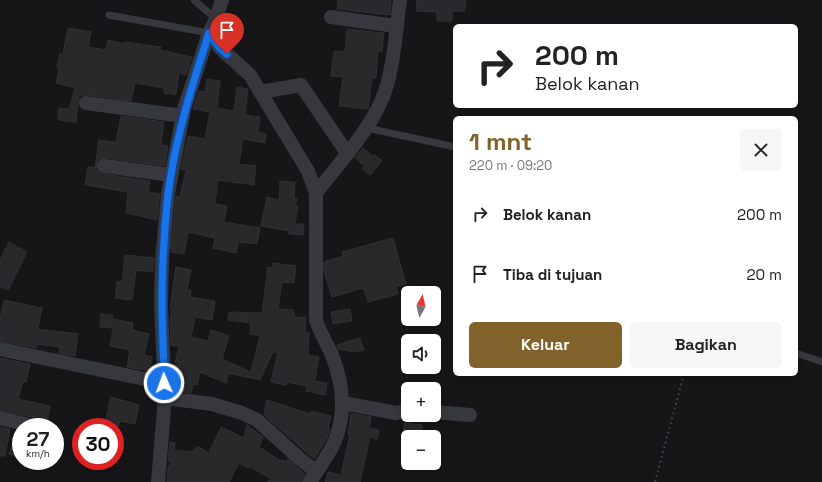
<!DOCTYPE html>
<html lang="id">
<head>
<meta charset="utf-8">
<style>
  :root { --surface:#fff; --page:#f6f6f6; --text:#222; --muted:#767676; --accent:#80622a }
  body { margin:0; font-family:"Space Grotesk",sans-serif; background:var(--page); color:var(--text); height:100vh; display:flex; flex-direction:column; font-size:15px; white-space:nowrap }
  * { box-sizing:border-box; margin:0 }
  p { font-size:13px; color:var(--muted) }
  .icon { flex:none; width:22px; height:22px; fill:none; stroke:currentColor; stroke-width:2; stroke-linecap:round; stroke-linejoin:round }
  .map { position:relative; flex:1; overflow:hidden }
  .sheet { position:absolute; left:453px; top:116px; width:345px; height:260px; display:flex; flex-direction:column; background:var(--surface); border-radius:6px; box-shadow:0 2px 6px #0003 }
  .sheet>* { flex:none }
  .top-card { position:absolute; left:453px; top:24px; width:345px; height:84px; border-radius:6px; box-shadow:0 2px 6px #0003; background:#fff; color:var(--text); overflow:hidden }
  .needle { width:26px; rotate:8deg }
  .controls { position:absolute; left:401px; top:286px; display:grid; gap:8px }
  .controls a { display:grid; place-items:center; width:40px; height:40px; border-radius:6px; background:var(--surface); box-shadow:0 2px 6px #0003; font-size:20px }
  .speed { position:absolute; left:12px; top:418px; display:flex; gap:8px; font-size:20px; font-weight:700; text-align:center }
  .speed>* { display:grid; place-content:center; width:52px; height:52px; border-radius:50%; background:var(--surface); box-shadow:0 2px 6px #0003; line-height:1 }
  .speed small { font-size:10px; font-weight:400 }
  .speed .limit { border:6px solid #d22; background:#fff; color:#111 }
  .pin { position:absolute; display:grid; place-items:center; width:34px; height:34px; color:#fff; margin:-41px -17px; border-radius:50% 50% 50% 0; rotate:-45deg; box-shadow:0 0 4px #0007 }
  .pin .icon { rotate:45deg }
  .me { position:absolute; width:44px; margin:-22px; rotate:358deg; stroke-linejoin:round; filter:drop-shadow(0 0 3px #0008) }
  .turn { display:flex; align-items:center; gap:14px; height:84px; padding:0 16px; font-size:18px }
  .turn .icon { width:52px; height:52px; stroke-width:2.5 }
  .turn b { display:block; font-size:28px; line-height:34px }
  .round { display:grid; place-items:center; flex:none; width:42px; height:42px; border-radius:6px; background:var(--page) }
  .headline { display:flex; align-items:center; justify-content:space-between; height:68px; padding:0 16px }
  h1 { font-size:24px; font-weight:600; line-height:30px; color:var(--accent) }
  .cta { display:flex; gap:8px; margin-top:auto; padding:8px 16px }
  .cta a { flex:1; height:46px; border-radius:6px; background:var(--accent); color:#fff; font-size:16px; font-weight:600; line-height:46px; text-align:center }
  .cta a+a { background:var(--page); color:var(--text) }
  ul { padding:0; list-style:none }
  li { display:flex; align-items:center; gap:12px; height:60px; padding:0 16px }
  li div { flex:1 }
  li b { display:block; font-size:15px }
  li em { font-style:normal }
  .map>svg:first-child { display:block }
  .building { fill:#29292c; stroke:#303034 }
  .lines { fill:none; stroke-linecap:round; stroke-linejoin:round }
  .path { stroke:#3d3f44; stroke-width:2; stroke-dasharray:2 3; stroke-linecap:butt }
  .lane { stroke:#37383d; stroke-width:7 }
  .street { stroke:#37383d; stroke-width:14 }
  .route-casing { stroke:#114b97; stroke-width:10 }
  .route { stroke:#1a73e8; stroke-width:7 }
</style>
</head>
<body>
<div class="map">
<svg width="822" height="482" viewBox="0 0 822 482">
  <rect width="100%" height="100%" fill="#161618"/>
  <path class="building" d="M338 0H391L390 15 337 9Z
    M417 0H466L465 11H452V21H437V12L416 11Z
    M68 28 91 32 88 47 106 50 108 40 125 44V42L161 47 160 50 192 57 186 75 179 73 176 95 164 93V88L135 83 131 101 87 95 79 96 76 122 58 120 59 108 69 109 75 88 56 83 59 69 57 68 60 53 63 54Z
    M347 29 384 33 382 52 378 51 376 78H372L368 109 339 106 343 77 331 76 334 51 345 52Z
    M207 79 220 81 217 108 234 111 237 87 248 89 245 115 260 117 258 132 266 134 265 143 243 139 239 164 256 166 254 185 218 180 215 204 227 206 224 222 260 228 257 244 238 242 236 253 213 248 215 238 188 232 184 254 171 252 176 196 180 197 186 169H181L188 136 205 139 210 112 193 109 199 91 205 92Z
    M121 116 164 122 161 145 168 146 165 166 105 158 97 161 96 169 99 172 103 174 150 181 148 192 160 194 157 220 126 213 128 192 85 185 88 167 95 168 99 140 116 142Z
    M363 148 373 156 375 155 382 161 370 175 362 169 365 166 355 158Z
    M280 181 295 182 294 198 297 199 295 205 298 206 295 224H304L303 235 289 234V231L261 226 267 197 279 200Z
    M393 238 406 284 396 287 398 294 368 302 363 288 332 297 324 272V262L343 256 342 252Z
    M9 242 27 252 8 290 0 286V260Z
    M125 255 154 258 153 272 136 270 132 300 115 298 117 282H122Z
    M273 263 296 266 294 283 282 282 278 309 293 310 295 318 306 317 305 333H309L308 355 319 357 315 381 327 383 325 395 306 391 307 386 287 382 286 385 271 382 278 353 273 352 260 380 228 373 226 383 200 372 197 385 193 384 191 393 173 390 172 374 179 347 171 345 170 321 172 310 170 309 176 267 191 270 187 290H191L190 297 215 301 212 320 195 317 191 337 208 341 211 330 229 336 222 359 251 372 260 335 250 334 251 323 228 320 229 312 262 313 268 267 273 268Z
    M4 300 42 308 38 329 78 334 75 356 59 353 60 347 37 344 36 348 0 341V319Z
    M350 309 352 321 333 324 331 312Z
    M101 314 113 315 112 319 133 323 132 330 149 334 144 355 152 357 150 371 127 367 130 350 110 346 113 328 100 327Z
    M360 338 364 350 355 352 338 349 337 345Z
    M0 358 30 364 26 382 23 381 18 399 50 406 46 427 41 426 39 420 35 418 0 410Z
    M111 397 139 405 135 424 120 421 118 427H104Z
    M267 400 310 414 311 411 331 416 328 428 330 429 327 438 314 459 264 415Z
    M351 413 371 417 369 428 379 430 377 439 370 437 360 482H325L328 472 341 475 350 434H348Z
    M404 423 422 425 421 437H403Z
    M247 425 263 437 259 447 281 461 282 460 286 462 288 459 305 474 302 482H268L270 478 250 467 249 468 239 463 229 482H167L168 468 172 461H168L170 442 175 443 174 450 193 452 197 446 209 453 221 427 244 438Z
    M0 427 10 429 5 456H0Z
    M13 442 21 445V459L9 454Z"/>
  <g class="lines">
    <path class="path" d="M655 482 684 374"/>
    <path class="lane" d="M194 0 216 19
      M109 15 209 33
      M367 128 455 147
      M796 353 822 362"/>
    <path class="street" d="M331 17 396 26
      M209 33 219 47 250 75 308 171 316 193V320C320 333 326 341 331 353 343 382 347 413 334 443 328 456 318 469 310 482
      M260 92 301 85 347 153
      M86 103 183 116
      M104 166 171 175
      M316 193C340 162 377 123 387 85 395 58 396 28 400 0
      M0 349 164 383
      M165 398 212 404 242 413 257 420 300 459 317 472
      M343 403 396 413 408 410
      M434 412 470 415
      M0 418 33 426
      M158 482 165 398 161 305 162 261 168 194 184 109 209 33 216 19 222 0"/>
  </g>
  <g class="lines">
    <defs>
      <path id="route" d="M164 383C164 357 162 330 162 304 162 268 164 231 168 195 175 138 192 86 209 33L219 47 227 54"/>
    </defs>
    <use href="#route" class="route-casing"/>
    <use href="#route" class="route"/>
  </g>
</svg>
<div class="controls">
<a><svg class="needle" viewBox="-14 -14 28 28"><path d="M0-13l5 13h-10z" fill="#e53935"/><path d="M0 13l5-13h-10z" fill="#767676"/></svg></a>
<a><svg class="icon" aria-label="sound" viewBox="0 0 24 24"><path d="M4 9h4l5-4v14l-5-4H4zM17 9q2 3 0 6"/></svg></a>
<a>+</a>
<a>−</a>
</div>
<div class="speed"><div>27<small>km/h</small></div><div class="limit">30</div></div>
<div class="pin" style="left:227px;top:54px;background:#d93025"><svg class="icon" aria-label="arrive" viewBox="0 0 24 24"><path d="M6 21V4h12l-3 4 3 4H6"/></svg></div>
<svg class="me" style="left:164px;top:383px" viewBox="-20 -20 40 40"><circle r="17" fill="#1a73e8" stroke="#fff" stroke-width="3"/><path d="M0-11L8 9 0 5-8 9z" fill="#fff"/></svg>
<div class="top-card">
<div class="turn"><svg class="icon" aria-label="right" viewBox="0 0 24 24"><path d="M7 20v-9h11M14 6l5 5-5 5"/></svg><div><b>200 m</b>Belok kanan</div></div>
</div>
<section class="sheet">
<div class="headline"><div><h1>1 mnt</h1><p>220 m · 09:20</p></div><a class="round"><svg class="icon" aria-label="close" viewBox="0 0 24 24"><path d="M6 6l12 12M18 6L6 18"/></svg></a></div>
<ul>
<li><svg class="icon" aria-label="right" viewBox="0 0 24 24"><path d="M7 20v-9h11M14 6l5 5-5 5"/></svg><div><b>Belok kanan</b></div><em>200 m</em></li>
<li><svg class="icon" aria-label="arrive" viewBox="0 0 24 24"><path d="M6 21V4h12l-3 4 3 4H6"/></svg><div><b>Tiba di tujuan</b></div><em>20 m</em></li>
</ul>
<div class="cta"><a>Keluar</a><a>Bagikan</a></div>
</section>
</div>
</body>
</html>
